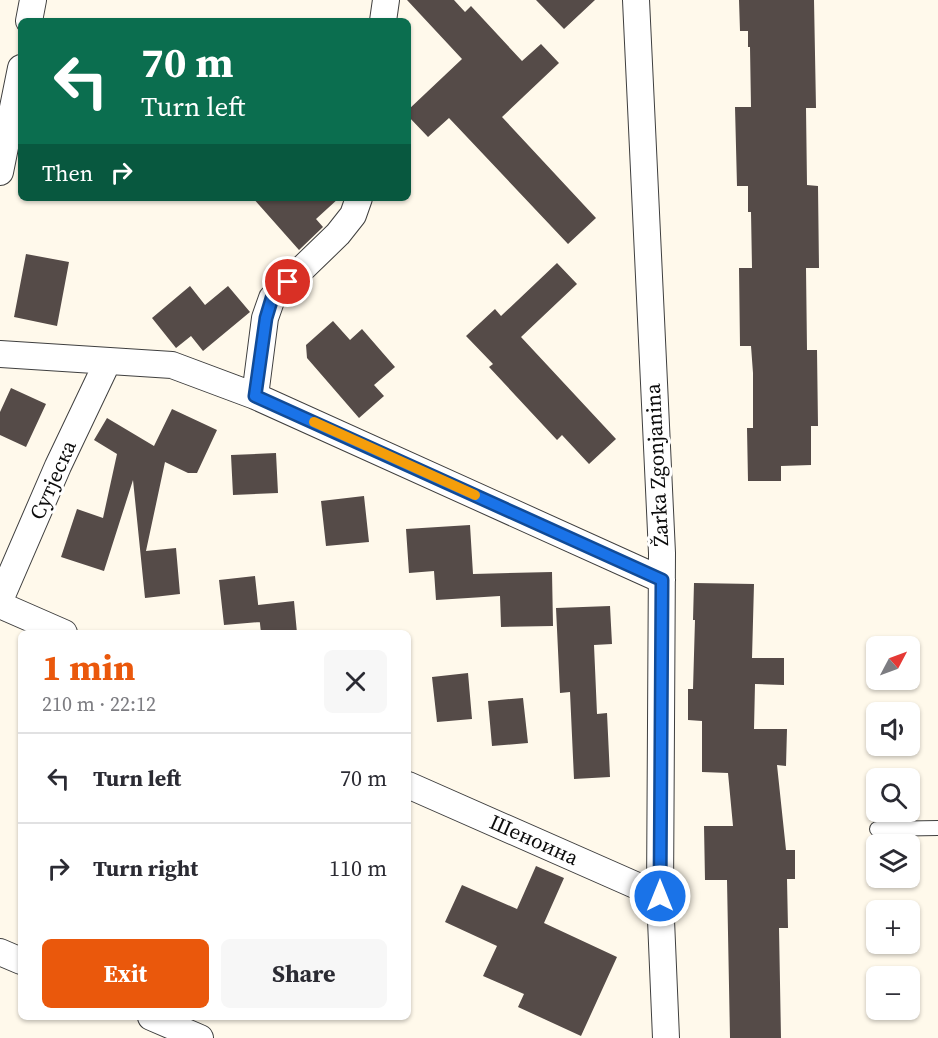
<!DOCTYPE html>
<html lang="en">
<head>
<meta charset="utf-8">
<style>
  :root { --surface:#fff; --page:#f7f7f7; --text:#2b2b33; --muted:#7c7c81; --line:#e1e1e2; --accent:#ea580c }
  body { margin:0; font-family:"Source Serif 4",serif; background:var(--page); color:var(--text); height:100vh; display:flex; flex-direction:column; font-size:22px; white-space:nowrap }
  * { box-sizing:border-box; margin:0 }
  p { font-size:20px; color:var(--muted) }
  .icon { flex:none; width:33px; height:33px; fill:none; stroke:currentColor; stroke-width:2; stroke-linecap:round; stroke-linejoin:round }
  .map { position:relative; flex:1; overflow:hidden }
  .panel { position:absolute; left:18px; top:630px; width:393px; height:390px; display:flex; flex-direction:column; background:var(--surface); border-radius:9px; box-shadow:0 2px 4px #0004 }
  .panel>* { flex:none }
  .banner { position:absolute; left:18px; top:18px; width:393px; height:183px; border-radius:9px; box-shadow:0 2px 4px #0004; background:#0b6e4f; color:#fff; overflow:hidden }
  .needle { width:39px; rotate:49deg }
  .tools { position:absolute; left:866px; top:636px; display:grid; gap:12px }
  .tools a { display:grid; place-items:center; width:54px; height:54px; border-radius:9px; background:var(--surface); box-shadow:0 2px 4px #0004; font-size:30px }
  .pin { position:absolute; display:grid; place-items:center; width:51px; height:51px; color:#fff; margin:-26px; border:3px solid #fff; border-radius:50%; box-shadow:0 2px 6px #0007 }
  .me { position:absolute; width:66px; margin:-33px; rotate:0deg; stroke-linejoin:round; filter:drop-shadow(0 0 4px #0008) }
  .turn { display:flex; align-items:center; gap:21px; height:126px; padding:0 24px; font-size:27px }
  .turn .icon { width:78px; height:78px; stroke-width:2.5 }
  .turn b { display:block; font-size:42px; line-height:51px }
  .then { display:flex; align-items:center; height:57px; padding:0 24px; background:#0003; gap:12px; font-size:22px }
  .round { display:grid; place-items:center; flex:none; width:63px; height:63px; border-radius:9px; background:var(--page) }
  .head { display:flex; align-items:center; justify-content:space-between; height:102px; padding:0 24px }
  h1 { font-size:36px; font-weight:700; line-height:45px; color:var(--accent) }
  .button { display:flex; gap:12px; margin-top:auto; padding:12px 24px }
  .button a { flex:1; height:69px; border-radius:9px; background:var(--accent); color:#fff; font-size:24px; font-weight:700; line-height:69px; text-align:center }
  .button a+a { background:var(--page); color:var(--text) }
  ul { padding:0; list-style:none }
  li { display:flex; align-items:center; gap:18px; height:90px; padding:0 24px; border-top:2px solid var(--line) }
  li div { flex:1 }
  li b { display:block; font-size:22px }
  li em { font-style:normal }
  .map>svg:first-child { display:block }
  .building { fill:#554b48 }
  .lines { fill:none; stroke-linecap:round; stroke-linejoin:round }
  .lane-casing { stroke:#3f3f3f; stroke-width:16 }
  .street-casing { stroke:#3f3f3f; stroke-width:28 }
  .lane { stroke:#fff; stroke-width:14 }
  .street { stroke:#fff; stroke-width:26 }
  .route-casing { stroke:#114b97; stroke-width:15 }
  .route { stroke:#1a73e8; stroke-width:10 }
  .slow { stroke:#f59e0b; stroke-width:10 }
  .labels { text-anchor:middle; stroke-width:6; stroke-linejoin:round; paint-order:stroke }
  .street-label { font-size:21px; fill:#0c0c0c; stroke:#fff }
</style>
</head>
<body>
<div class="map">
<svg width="938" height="1038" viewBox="0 0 938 1038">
  <rect width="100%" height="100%" fill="#fff9eb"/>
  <path class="building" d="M407 0H454L465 12 471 6 522 61 541 44 559 63 502 117 596 218 568 244 449 118 428 137 408 116V110L462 59Z
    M536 0H595L564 29Z
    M739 0H814L816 108H806L807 185 818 186 819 268H806L807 350H817L818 426H811V465L781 466V481H748L747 428H753V373L751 346H740L739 268H752L751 212H748V186H737L735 107H751L750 47H748V31H740Z
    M253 198H339L316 219 323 227 299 250Z
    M26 254 69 262 57 326 14 317Z
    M557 263 577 284 521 337 616 439 589 464 562 435 557 440 489 367 493 364 466 336 495 309 501 316Z
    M190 286 205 305 228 286 250 312 203 351 191 336 176 348 152 318Z
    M333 321 350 340 362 329 395 367 374 385 384 396 359 418 307 358 306 345Z
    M11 388 46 404 26 447 0 435V412Z
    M172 409 217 430 197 473H188L165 462 146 551 176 548 180 594 145 598 133 480 104 571 61 557 77 509 103 518 117 454 94 440 107 418 154 446Z
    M276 453 278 493 233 495 231 455Z
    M364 496 369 542 326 546 321 501Z
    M470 525 473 574 552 572 553 626 501 627 500 596 436 600 434 571 409 573 406 529Z
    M255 576 260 622 224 625 219 580Z
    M694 583 754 584 752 658H784V685L755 684 754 729H787L786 766 777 765 786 850H795V879H787L788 928H779L781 1038H730L727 880H705L704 826H733L728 773 702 772V721L688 720V689H693L695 620H693Z
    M294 601 297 633H261L258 605Z
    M610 606 612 644 594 645 597 714 607 713 610 777 574 779 570 692 560 693 556 608Z
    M468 673 472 719 437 722 432 677Z
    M523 698 528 743 492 746 488 701Z
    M536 866 564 878 544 923 617 957 581 1036 518 1007 524 994 483 976 497 946 445 922 462 885 517 909Z"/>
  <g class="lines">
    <defs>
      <path id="lane" d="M877 829 938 828"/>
      <path id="street" d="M636 0 662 553 660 896 666 1038
        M29 21 33 0
        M383 21 386 0
        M0 172 21 68
        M0 354 172 365 255 396 662 580
        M255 396 265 318 272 298 338 234 353 215 359 198
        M0 600 58 466 108 361
        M0 605 64 633
        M408 785 660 896
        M0 952 21 961
        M151 1017 200 1038"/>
    </defs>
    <use href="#lane" class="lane-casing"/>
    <use href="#street" class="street-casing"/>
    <use href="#lane" class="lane"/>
    <use href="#street" class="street"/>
  </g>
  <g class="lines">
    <defs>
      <path id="route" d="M288 282 272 298 266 318 255 396 662 580 660 896"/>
    </defs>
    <use href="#route" class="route-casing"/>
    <use href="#route" class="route"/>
    <path class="slow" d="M314 422 475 495"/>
  </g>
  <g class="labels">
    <g class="street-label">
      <text transform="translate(657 465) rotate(-93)" y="7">Žarka Zgonjanina</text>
      <text transform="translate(53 480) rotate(-66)" y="7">Сутјеска</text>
      <text transform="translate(534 840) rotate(24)" y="7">Шеноина</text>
    </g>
  </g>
</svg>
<div class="tools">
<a><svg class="needle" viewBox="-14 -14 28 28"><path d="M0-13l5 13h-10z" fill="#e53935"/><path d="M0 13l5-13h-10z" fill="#7c7c81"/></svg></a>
<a><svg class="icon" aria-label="sound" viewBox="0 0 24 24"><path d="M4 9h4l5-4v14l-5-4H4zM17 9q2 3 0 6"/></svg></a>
<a><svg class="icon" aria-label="search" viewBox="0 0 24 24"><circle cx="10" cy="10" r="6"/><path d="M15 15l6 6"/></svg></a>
<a><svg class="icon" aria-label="layers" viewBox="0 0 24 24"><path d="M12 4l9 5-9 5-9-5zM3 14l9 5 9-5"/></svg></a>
<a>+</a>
<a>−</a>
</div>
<div class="pin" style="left:288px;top:282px;background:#d93025"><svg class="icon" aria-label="arrive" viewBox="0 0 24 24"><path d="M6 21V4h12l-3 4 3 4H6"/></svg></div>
<svg class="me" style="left:660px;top:896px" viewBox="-20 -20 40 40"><circle r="17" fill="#1a73e8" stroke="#fff" stroke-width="3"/><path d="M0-11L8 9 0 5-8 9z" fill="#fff"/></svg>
<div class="banner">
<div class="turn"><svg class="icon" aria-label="left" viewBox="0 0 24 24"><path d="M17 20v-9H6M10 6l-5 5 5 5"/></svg><div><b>70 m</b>Turn left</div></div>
<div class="then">Then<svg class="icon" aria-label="right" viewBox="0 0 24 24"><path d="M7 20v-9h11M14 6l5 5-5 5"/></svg></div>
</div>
<section class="panel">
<div class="head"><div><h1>1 min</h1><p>210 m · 22:12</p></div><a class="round"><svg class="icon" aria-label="close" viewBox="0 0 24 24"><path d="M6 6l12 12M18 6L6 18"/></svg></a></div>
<ul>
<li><svg class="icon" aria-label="left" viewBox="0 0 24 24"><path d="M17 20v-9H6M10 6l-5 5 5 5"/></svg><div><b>Turn left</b></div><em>70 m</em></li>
<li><svg class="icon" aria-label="right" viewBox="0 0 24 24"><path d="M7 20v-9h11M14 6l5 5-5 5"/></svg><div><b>Turn right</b></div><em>110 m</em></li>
</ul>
<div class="button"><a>Exit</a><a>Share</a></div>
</section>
</div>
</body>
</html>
